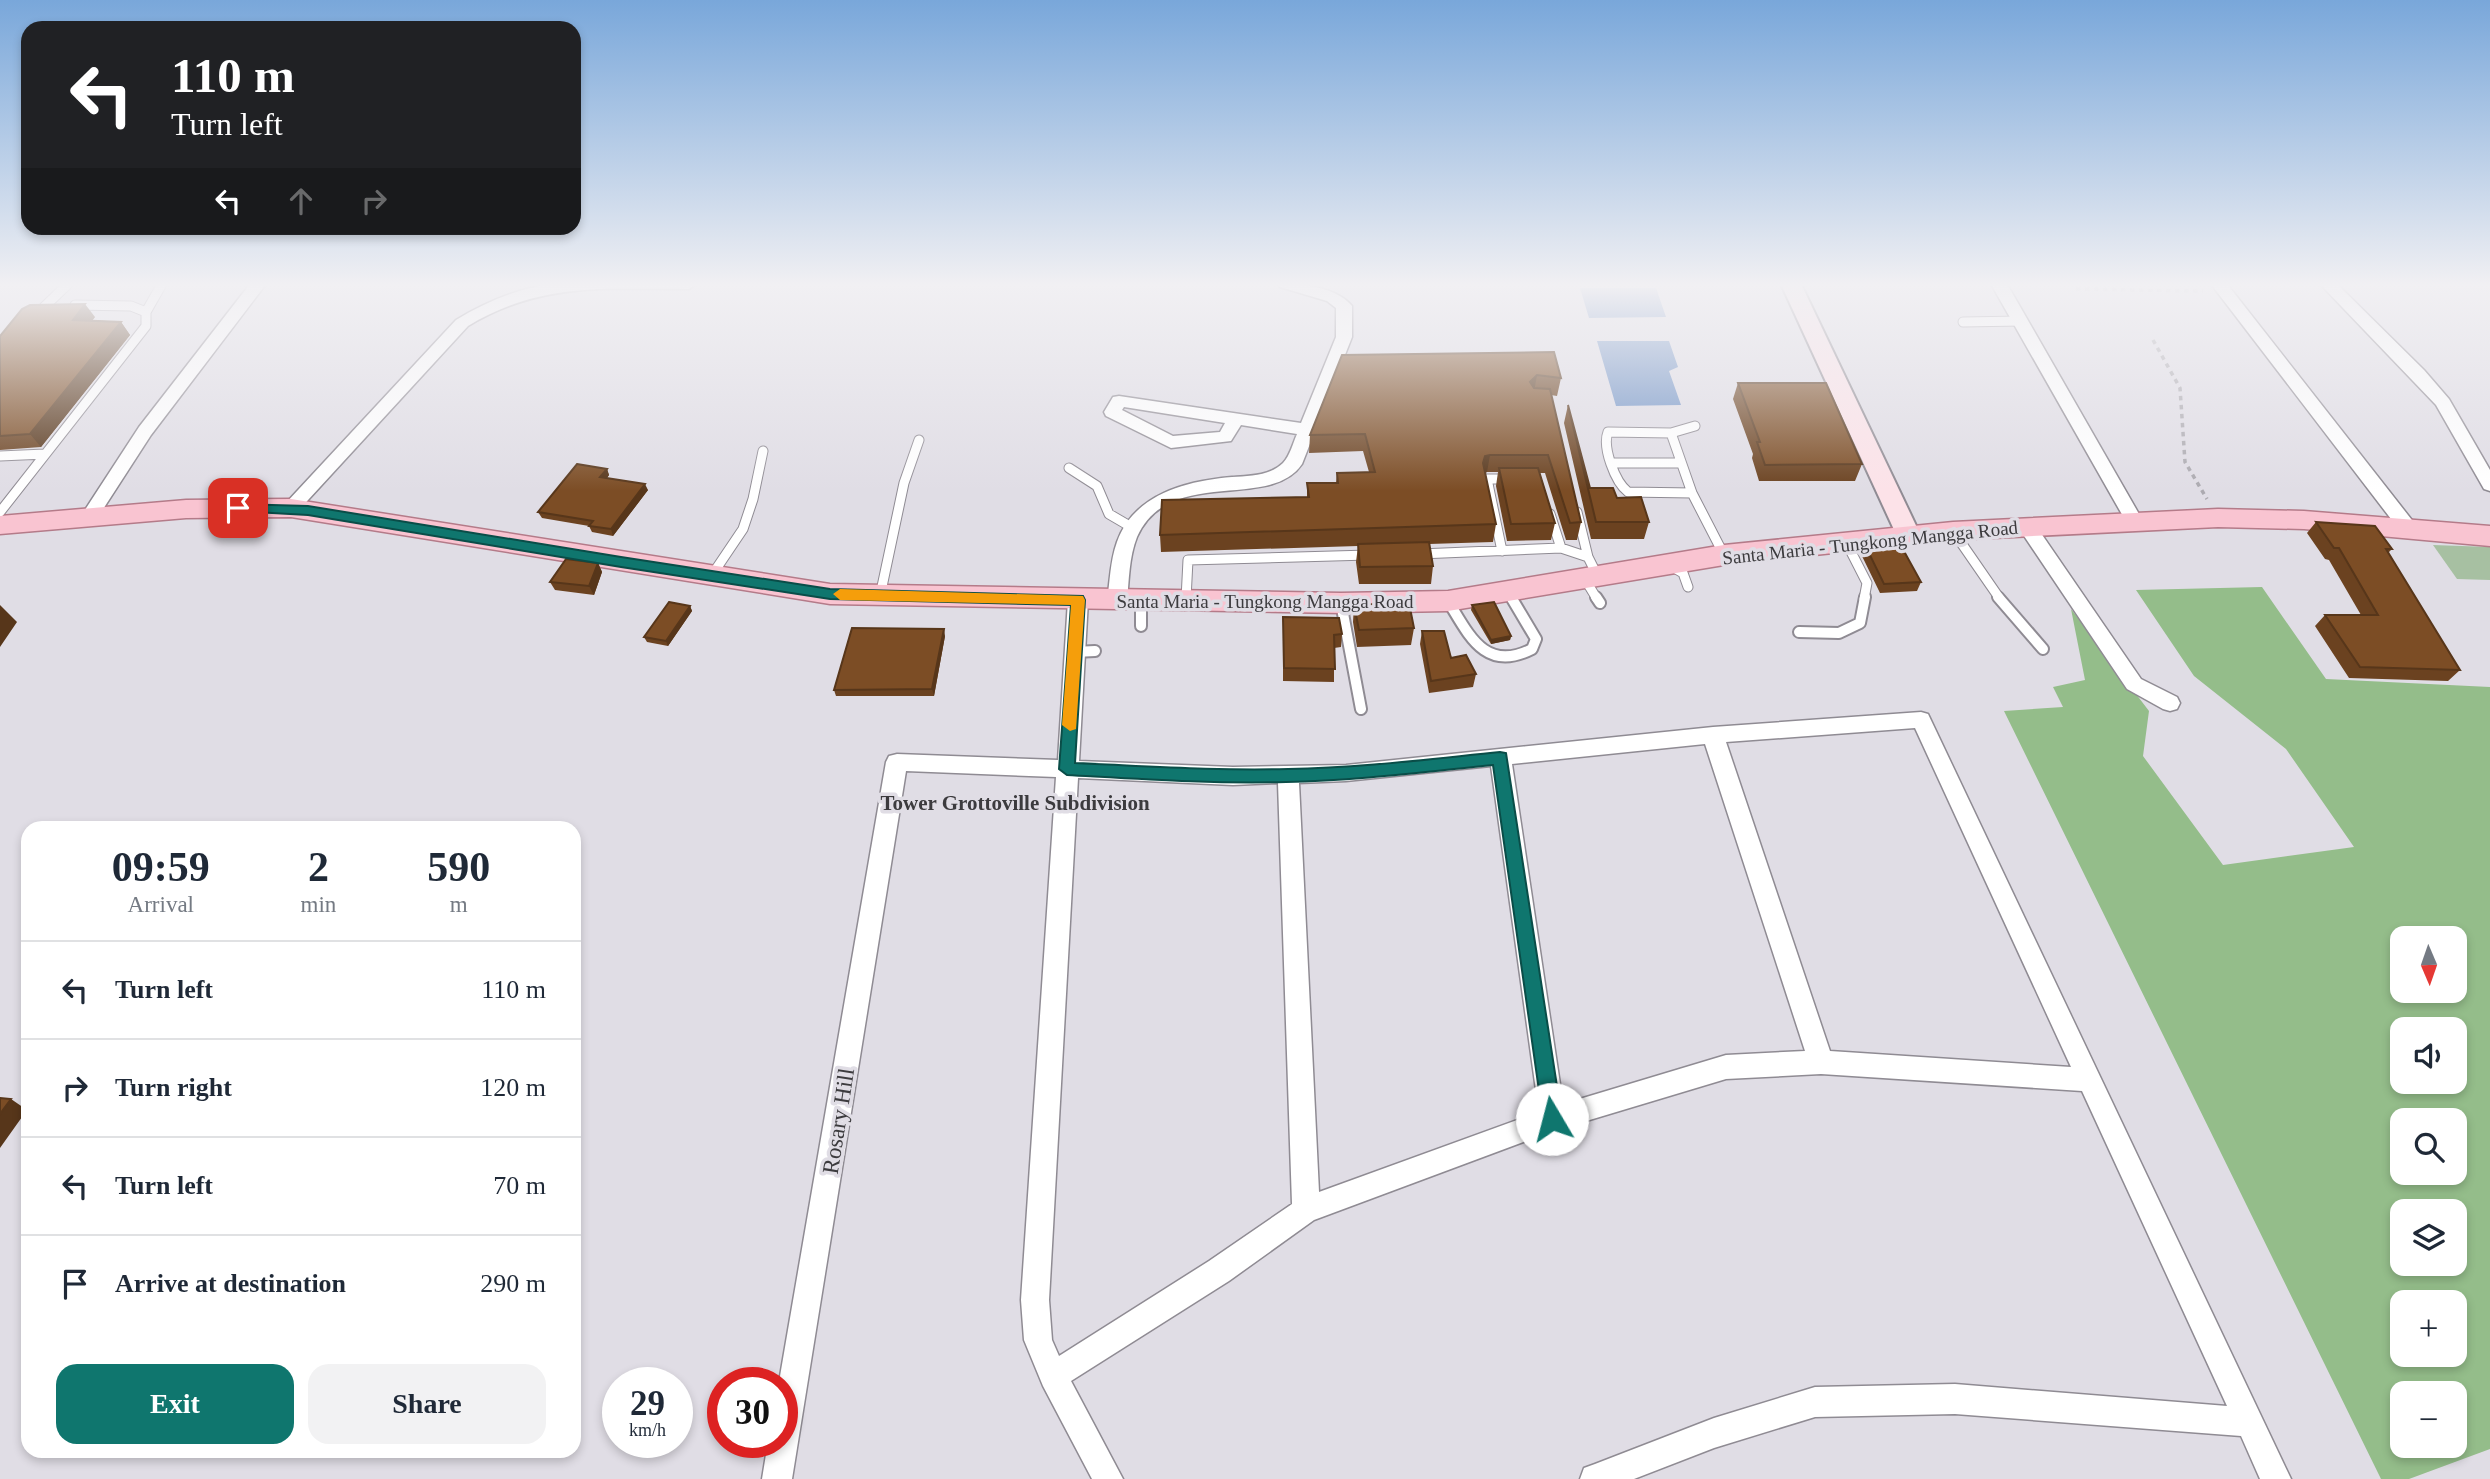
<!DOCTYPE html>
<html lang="en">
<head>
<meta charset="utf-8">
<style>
  :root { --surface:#fff; --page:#f2f2f3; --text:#1f2937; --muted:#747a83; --line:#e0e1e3; --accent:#0f766e }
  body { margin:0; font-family:"Times New Roman",serif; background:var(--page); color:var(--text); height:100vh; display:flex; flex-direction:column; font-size:26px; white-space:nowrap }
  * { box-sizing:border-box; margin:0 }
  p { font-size:23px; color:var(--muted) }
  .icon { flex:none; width:38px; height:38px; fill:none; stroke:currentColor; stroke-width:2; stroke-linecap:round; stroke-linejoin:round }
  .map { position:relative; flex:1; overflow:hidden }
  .details { position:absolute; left:21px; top:821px; width:560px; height:637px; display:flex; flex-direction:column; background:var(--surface); border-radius:21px; box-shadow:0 4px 10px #0003 }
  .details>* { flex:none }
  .banner { position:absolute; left:21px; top:21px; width:560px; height:214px; border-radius:21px; box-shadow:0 4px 10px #0003; background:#202124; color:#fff; overflow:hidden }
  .needle { width:46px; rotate:178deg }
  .buttons { position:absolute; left:2390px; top:926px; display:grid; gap:14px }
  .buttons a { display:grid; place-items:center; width:77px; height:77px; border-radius:14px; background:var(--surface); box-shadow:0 4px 10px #0003; font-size:35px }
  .speed { position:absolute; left:602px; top:1367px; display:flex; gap:14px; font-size:35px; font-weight:700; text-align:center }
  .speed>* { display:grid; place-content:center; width:91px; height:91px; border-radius:50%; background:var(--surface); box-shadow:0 4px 10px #0003; line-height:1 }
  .speed small { font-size:18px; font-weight:400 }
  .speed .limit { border:10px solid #d22; background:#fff; color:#111 }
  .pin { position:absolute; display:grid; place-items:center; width:60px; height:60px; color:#fff; margin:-30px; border-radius:14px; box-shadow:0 4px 10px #0006 }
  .me { position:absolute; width:77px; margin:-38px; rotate:352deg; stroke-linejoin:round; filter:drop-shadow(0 0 5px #0008) }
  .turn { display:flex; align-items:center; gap:24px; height:147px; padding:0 35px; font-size:32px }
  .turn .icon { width:91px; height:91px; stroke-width:2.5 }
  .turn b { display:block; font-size:49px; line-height:60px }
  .lanes { display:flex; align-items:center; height:66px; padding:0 35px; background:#0003; justify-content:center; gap:35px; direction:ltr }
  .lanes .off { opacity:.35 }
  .eta { display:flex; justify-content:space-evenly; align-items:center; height:119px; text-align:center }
  .eta b { font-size:42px; font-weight:700; line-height:49px }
  .primary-button { display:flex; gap:14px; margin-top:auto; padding:14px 35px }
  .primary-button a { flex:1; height:80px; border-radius:21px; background:var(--accent); color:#fff; font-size:28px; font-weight:700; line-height:80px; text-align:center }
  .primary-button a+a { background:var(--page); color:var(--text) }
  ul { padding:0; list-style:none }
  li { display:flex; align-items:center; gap:21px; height:98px; padding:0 35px; border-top:2px solid var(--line) }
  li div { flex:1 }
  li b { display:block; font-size:26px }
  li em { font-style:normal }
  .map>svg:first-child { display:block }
  .green { fill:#a7c0a2 }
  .forest { fill:#94bd8a; fill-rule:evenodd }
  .water { fill:#7394c6 }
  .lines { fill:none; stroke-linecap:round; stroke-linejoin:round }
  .lane-far1-casing { stroke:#8f8b93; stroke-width:11 }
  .lane-casing { stroke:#8f8b93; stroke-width:14 }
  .street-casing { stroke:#8f8b93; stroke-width:3 }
  .secondary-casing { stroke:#8f8b93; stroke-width:4 }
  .primary-casing { stroke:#b47b89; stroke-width:3 }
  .path { stroke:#acaab0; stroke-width:3.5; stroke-dasharray:4.5 4.5; stroke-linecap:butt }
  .lane-far1 { stroke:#fff; stroke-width:9 }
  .lane { stroke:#fff; stroke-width:10 }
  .street { fill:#fff; fill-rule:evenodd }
  .secondary { fill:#fce2e8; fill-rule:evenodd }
  .primary { fill:#f9c4d1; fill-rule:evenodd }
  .wall { fill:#6b4220 }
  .shaded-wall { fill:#57361a }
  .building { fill:#7c4d25; stroke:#57361a; stroke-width:2 }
  .route { fill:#0f766e; stroke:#0a4d48; stroke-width:2 }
  .slow { fill:#f59e0b }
  .labels { text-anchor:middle; stroke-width:7; stroke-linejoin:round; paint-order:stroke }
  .street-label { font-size:19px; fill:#3c3b3e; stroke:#e0dde5 }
  .neighbourhood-label { font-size:21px; font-weight:bold; fill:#3c3b3e; stroke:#e0dde5 }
  .near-street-label { font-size:23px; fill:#3c3b3e; stroke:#e0dde5 }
</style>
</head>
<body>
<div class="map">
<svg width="2490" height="1479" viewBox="0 0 2490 1479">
  <rect width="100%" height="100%" fill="#e0dde5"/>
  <path class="green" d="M2433 545 2490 547V580L2457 579Z"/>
  <path class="forest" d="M2262 587 2326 679 2490 687V1449L2409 1479H2381L2004 711 2063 707 2053 687 2085 680 2071 609 2149 711 2143 756 2223 865 2354 847 2286 749 2194 676 2136 590ZM2403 938H2455V990H2403ZM2403 1029H2455V1082H2403ZM2403 1120H2455V1172H2403ZM2403 1211H2455V1264H2403ZM2403 1302H2455V1354H2403ZM2403 1393H2455V1446H2403Z"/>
  <path class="water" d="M1580 288H1656L1666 317 1589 318Z
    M1597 341H1669L1678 367 1669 371 1681 405 1616 406Z"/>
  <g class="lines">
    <defs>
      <path id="lane-far1" d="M43 308 68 284
        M146 312 162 284
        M1963 322 2021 321
        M1695 426 1671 433 1692 493 1724 555
        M1671 433 1608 432C1602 447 1615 482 1628 492L1692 493
        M0 456 45 454
        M1611 463H1681
        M1069 468 1097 486 1109 514 1133 528
        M0 512 146 326V312L131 306 75 305
        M1577 512 1588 557
        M1550 514 1561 548
        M1953 531 2000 599
        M1845 540 1867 583 1864 599
        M1502 551 1487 479H1508
        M1420 554 1561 548 1588 557 1597 575
        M1671 566 1683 573 1688 587
        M712 575 743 529 753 499 763 451
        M1583 576 1597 599
        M1509 593 1512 599
        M880 596 904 483 919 440
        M1186 599 1188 560 1369 555"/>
      <path id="lane" d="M1596 597 1600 603
        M1998 597 2043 649
        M1141 601V626
        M1186 601V597
        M1448 601C1469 635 1485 673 1532 649L1536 639 1511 597
        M1341 603 1361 709
        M1799 632 1839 633 1860 623 1865 597
        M1075 652 1095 651"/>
      <path id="street" d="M250 284H266L151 435 96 520H84L81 516 139 427Z
        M551 284H697L689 289C607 289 540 282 468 326L297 512H285L282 508 285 504 456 320C486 302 516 289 551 284Z
        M1277 284C1302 284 1335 286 1352 306V337L1302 464C1270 512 1169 465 1137 537 1129 557 1129 580 1127 601L1124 606H1110L1107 601C1110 582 1110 561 1117 542 1134 494 1186 481 1232 477 1249 476 1270 476 1283 463 1290 456 1293 443 1297 434L1241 425 1231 441 1171 448 1106 416 1104 412 1113 397 1119 396 1301 423 1336 337V308L1327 301 1280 287ZM1124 407 1225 423 1220 432 1173 436 1122 410Z
        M1991 284H2007L2143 521 2140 525H2128Z
        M2211 284H2227L2415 524 2417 528 2415 532H2401Z
        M2320 284H2337L2424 370 2449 399 2490 470V491L2484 489 2436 405Z
        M2027 521 2034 523 2141 679 2177 697 2180 703 2177 709 2170 711 2163 709 2127 689 2018 527 2020 523Z
        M1078 593 1085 595 1088 600 1079 761 1233 767 1346 765 1713 727 1921 712 1928 714 2291 1479H2260L2241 1436 1955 1414 1815 1417 1714 1448 1634 1479H1580L1584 1468 1595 1464 1714 1418 1815 1387 1955 1384 2227 1406 2082 1091 1821 1074 1726 1079 1553 1131 1314 1220 1229 1281 1071 1381 1123 1479H1092L1043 1386 1024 1340 1021 1300 1056 777 906 771 792 1479H762L768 1442H782V1382H779L886 762 889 756 897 754 1058 760 1068 600 1071 595ZM1915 728 2071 1067 1830 1051 1726 742ZM1705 744 1805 1051 1726 1055 1563 1104 1512 764ZM1491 766 1539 1112 1319 1192 1299 783 1346 781ZM1078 778 1233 785 1278 783 1292 1204 1209 1261 1059 1356 1052 1340 1049 1300Z"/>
      <path id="secondary" d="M1781 284H1801L1920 534 1917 540 1908 542 1899 540 1896 534Z"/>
      <path id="primary" d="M291 499 830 584 1341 593 1448 591 1724 545 1953 522 2218 509 2304 511 2490 526V546L2304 529 2218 527 1953 540 1724 565 1448 611 1341 613 830 604 291 517 186 518 0 534V516L186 500Z"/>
    </defs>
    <use href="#lane-far1" class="lane-far1-casing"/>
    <use href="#lane" class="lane-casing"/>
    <use href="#street" class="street-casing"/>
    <use href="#secondary" class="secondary-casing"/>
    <use href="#primary" class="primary-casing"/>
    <path class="path" d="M2076 289 2203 291
      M2153 340 2180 388 2185 462 2207 499"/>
    <use href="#lane-far1" class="lane-far1"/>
    <use href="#lane" class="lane"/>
    <use href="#street" class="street"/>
    <use href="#secondary" class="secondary"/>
    <use href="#primary" class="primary"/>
  </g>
  <path class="wall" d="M95 317 92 320 121 322 130 335 41 447 0 450V336Z
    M1554 352 1561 378 1557 396 1551 395 1581 522 1577 540H1566L1545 473H1540L1555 523 1551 540 1507 541 1496 486 1498 472H1487L1485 473 1496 524 1493 542 1429 544 1433 566 1431 584H1359L1356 562 1358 546 1161 552 1160 535 1307 497V483H1336L1337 473 1369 472 1363 451 1309 453 1310 435Z
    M1738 383 1862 464 1855 481H1759L1752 458 1753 454 1733 399Z
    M1568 405 1590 488 1617 498 1649 522 1644 539H1591L1564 423Z
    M607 469 609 475 607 478 648 490 613 536 592 532 589 526 542 518 538 512Z
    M2316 522 2392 549 2388 553 2460 670 2448 681 2349 678 2315 626 2325 615H2361L2329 560 2325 559 2307 533Z
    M1865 545 1921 582 1917 591 1880 593 1861 554Z
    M598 563 602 572 594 595 555 590 550 582Z
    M1354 605 1414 628 1411 645 1357 647 1353 622Z
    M1472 605 1511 636 1510 640 1491 644 1471 610Z
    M690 606 692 611 668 646 647 642 644 637Z
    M1283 617 1342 634 1341 647 1334 648V682L1283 681Z
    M1422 631 1451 658 1476 674 1473 687 1429 693 1420 644Z
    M945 636 934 696H836L834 690Z"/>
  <path class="shaded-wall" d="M85 304 95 317 83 333 73 320Z
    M121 322 130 335 41 447 30 434Z
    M1537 375 1534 392 1530 382Z
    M1490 455 1487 472 1482 474 1483 463 1485 456Z
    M607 469 609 475 603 483 600 477Z
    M645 484 648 490 613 536 611 529Z
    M598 563 602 572 594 595 589 586Z
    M0 605 17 622 0 647Z
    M690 606 692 611 668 646 666 641Z
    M944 629 945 636 934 696 932 689Z
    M1511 636 1510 640 1491 644V640Z
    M11 1099 27 1110 0 1148V1114Z"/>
  <path class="building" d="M85 304 73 320 121 322 30 434 0 436V336L22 309 30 305Z
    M1554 352 1561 378 1537 375 1530 382 1534 388 1550 389 1581 522 1570 523 1548 455H1490L1485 456 1483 463 1496 524 1160 535 1162 500 1309 497 1307 483H1338L1337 473 1375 472 1365 434 1310 435 1342 355Z
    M1738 383H1826L1862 464 1765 465 1757 442H1760Z
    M1568 405 1590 488H1613L1617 498 1641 497 1649 522H1596Z
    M577 464 607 469 600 477 645 484 611 529 589 526 593 521 538 512Z
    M1499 468H1538L1555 523 1511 524Z
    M2316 522 2375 526 2392 549H2386L2460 670 2360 667 2325 615H2378L2339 548H2334Z
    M1429 542 1433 566 1360 567 1358 544Z
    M1900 544 1921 582 1884 584 1865 545Z
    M566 559 598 563 589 586 550 582Z
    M669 602 690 606 666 641 644 637Z
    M1494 602 1511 636 1491 640 1472 605Z
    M1409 603 1414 628 1359 630 1354 605Z
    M1283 617 1339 618 1342 634 1334 635 1335 669 1284 668Z
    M852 628 944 629 932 689 834 690Z
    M1422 631H1444L1451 658 1466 655 1476 674 1431 681Z
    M0 1098 11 1099 0 1114Z"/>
  <linearGradient id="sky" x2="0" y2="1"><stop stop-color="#79a7da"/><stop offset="0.58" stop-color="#f1f0f3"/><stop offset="1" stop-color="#f1f0f3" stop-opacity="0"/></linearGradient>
  <rect width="2490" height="491" fill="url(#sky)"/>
  <path class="route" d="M238 504 308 506 621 557 830 589 1083 596 1085 600 1075 763C1146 766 1217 771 1288 769 1359 768 1430 759 1500 752L1506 753 1562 1119 1559 1125 1552 1128 1546 1125 1543 1119 1493 765C1424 772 1355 781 1286 782 1213 784 1140 779 1067 775L1059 769 1071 605 830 599 621 567 308 515 233 511 231 508Z"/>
  <path class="slow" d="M840 589 1083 596 1085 600 1076 729 1070 731 1062 725 1071 605 840 600 833 594Z"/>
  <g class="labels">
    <g class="street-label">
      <text transform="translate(1870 542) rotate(-6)" y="7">Santa Maria - Tungkong Mangga Road</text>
      <text x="1265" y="608">Santa Maria - Tungkong Mangga Road</text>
    </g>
    <g class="neighbourhood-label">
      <text x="1015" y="810">Tower Grottoville Subdivision</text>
    </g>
    <g class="near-street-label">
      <text transform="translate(838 1121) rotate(-81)" y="8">Rosary Hill</text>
    </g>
  </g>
</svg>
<div class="buttons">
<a><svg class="needle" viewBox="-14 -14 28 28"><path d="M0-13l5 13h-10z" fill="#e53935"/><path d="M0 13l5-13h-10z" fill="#747a83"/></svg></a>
<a><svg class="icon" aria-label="sound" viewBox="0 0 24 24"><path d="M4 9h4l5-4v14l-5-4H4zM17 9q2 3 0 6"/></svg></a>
<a><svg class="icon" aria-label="search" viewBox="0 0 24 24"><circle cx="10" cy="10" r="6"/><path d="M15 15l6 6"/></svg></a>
<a><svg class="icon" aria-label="layers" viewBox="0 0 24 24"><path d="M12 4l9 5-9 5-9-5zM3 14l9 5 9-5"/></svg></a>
<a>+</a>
<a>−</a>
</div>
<div class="speed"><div>29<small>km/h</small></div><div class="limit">30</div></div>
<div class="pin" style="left:238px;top:508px;background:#d93025"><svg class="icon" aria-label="arrive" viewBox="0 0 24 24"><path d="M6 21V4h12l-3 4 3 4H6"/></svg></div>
<svg class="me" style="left:1552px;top:1119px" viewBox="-20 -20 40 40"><circle r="19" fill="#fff"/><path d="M0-13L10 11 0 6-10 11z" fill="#0f766e"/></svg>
<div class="banner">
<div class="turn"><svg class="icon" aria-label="left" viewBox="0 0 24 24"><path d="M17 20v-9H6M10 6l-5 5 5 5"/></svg><div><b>110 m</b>Turn left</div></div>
<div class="lanes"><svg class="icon" aria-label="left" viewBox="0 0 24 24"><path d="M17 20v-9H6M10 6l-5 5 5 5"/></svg><svg class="icon off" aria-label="ahead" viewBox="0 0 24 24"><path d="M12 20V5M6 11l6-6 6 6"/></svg><svg class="icon off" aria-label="right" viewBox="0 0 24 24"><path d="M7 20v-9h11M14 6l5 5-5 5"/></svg></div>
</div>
<section class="details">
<div class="eta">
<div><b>09:59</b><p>Arrival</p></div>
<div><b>2</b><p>min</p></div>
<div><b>590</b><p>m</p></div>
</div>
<ul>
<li><svg class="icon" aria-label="left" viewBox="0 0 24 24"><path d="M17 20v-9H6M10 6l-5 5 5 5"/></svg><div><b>Turn left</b></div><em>110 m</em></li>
<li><svg class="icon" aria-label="right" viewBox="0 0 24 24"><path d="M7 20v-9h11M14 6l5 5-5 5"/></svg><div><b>Turn right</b></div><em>120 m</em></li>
<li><svg class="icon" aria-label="left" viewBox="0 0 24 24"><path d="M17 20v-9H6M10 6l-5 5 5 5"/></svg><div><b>Turn left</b></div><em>70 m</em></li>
<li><svg class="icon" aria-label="arrive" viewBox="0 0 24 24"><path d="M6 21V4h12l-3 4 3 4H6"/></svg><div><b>Arrive at destination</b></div><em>290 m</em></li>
</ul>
<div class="primary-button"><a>Exit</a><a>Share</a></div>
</section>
</div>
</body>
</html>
